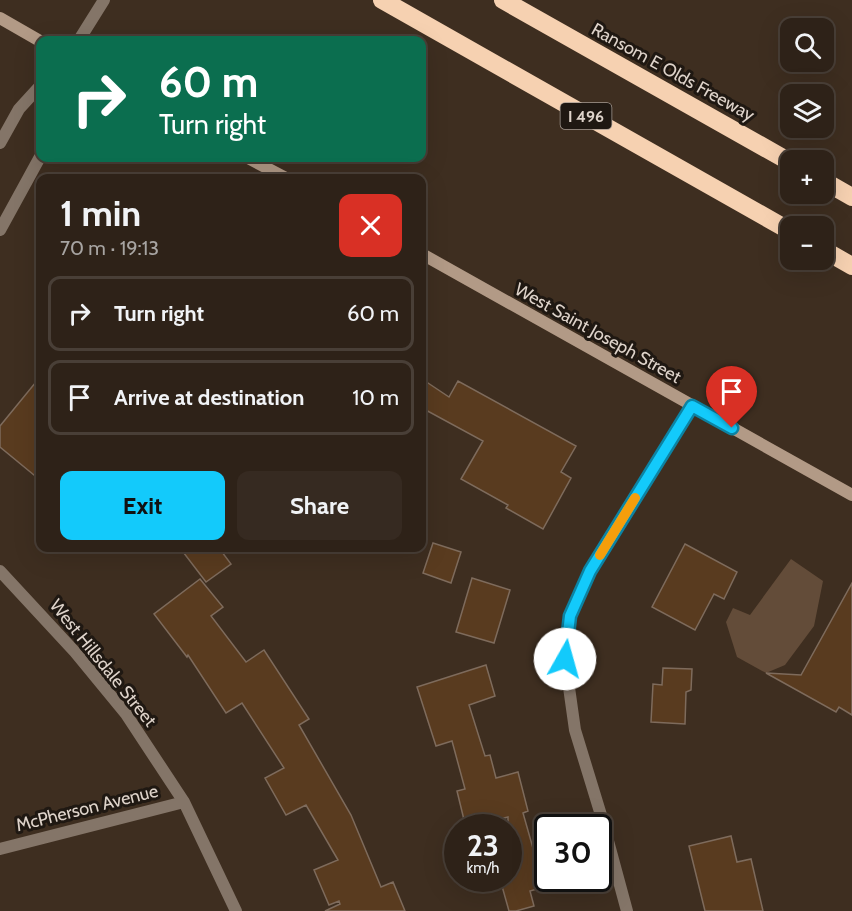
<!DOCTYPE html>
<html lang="en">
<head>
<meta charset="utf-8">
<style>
  :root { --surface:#2e2218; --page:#362a21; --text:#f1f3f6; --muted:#a7a4a2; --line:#493f37; --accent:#13cafb }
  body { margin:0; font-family:Cabin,sans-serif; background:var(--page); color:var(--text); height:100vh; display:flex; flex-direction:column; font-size:22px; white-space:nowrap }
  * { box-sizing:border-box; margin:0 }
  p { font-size:20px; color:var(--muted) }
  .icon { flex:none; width:33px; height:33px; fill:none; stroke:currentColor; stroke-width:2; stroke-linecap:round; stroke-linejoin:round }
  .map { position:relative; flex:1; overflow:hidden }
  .sheet { position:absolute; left:36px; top:174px; width:390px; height:378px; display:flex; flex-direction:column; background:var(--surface); border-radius:12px; box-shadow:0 6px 24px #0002,0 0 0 2px var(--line) }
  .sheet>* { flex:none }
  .hud { position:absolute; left:36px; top:36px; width:390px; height:126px; border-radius:12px; box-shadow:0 6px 24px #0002,0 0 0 2px var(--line); background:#0b6e4f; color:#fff; overflow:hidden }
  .tools { position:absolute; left:780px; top:18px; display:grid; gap:12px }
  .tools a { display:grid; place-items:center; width:54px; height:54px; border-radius:12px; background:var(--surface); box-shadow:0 6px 24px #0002,0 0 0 2px var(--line); font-size:30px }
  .speed { position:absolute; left:444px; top:814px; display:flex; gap:12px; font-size:30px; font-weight:700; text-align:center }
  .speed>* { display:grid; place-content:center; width:78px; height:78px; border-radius:50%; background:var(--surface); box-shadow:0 6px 24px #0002,0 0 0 2px var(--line); line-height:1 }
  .speed small { font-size:15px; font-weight:400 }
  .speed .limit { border:3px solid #111; border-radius:9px; background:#fff; color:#111 }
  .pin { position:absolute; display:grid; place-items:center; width:51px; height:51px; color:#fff; margin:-62px -26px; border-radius:50% 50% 50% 0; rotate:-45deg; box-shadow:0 0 6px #0007 }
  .pin .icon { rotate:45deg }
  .me { position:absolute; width:66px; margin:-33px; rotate:7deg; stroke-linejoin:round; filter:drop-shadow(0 0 4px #0008) }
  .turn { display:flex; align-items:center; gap:21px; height:126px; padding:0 24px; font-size:27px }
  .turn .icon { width:78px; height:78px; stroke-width:2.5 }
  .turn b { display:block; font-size:42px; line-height:51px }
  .round { display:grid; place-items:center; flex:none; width:63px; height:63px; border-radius:12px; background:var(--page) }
  .headline { display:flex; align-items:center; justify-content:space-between; height:102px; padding:0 24px }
  h1 { font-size:36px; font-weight:700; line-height:45px }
  .button { display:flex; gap:12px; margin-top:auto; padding:12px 24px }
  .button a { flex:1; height:69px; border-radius:12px; background:var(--accent); color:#111; font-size:24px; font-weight:700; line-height:69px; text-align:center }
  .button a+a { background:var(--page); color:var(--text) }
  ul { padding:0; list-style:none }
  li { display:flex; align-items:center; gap:18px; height:75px; margin:0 12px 9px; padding:0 12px; border:3px solid var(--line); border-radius:12px }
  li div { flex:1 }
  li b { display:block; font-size:22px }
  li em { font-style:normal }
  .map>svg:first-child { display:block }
  .green { fill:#634c39 }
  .building { fill:#593b1f; stroke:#7e6b5c; stroke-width:1.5 }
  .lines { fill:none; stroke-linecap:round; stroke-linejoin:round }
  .street { stroke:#847568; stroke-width:12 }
  .secondary { stroke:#b29a86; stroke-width:12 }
  .highway { stroke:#f6d1b1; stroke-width:18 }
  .route-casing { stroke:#0c83a3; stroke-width:15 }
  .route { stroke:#13cafb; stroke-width:10 }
  .slow { stroke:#f59e0b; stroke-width:10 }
  .labels { text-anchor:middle; stroke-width:6; stroke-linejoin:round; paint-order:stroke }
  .shield { fill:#1f1812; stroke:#a59b93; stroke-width:1.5 }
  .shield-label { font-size:16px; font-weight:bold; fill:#ded3ca }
  .street-label { font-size:18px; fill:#ded3ca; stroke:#1f1812 }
</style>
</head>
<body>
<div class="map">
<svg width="852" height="911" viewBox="0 0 852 911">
  <rect width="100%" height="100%" fill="#3e2e20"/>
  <path class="green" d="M791 559 823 581 814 626 785 665 766 673 737 657 726 622 733 608 750 615Z"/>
  <path class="building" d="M40 377V480L0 447V426Z
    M422 379 449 397 458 381 576 446 561 472 571 478 543 529 506 508 508 505 461 479 483 441 422 408Z
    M433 543 461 552 451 583 423 573Z
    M685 544 737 572 724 599 714 594 695 630 652 607Z
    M180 548H219L231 564 206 582Z
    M472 578 510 590 494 643 456 632Z
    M200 579 223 607 211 616 246 662 264 650 309 719 299 725 351 815 381 887 393 882 405 911H325L340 904 339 901 329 905 314 870 338 860 306 805 286 815 265 778 284 768 242 703 226 713 188 655 187 657 154 614Z
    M852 583V715L839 707 836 712 766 673 801 675Z
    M486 665 495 696 469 705 485 756 490 755 496 778 518 772 528 811 523 813 544 887 530 891 534 906 516 911H509L500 879H508V817L466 828 457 791 465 789 452 741 436 746 417 687Z
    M663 668 692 669 691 690 686 692 685 724 651 722 653 684 662 685Z
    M731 836 737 862 751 859 763 911H705L689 846Z"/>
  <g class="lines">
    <path class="street" d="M79 40 104 0
      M0 143 19 109 40 86
      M0 230 40 157
      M0 571 75 652 126 714 184 802 236 911
      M0 849 184 802
      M627 911 601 815 575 730 565 659 570 616 590 571 692 406"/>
    <path class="secondary" d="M0 18 40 41
      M248 158 286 178
      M422 254 852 495"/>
    <path class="highway" d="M382 0 790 231
      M503 0 790 162
      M824 181 852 197
      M824 250 852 266"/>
  </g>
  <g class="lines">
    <defs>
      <path id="route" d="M565 659 570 616 590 571 692 406 732 428"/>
    </defs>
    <use href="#route" class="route-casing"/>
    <use href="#route" class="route"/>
    <path class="slow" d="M600 555 635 498"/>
  </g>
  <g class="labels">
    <rect class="shield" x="560.5" y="103" width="51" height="26" rx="4.5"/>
    <g class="shield-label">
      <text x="586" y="122">I 496</text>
    </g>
    <g class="street-label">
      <text transform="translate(673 72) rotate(29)" y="6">Ransom E Olds Freeway</text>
      <text transform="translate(598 333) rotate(29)" y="6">West Saint Joseph Street</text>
      <text transform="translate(103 663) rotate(51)" y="6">West Hillsdale Street</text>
      <text transform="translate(87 808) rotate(-14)" y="6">McPherson Avenue</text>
    </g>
  </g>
</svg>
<div class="tools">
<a><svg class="icon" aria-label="search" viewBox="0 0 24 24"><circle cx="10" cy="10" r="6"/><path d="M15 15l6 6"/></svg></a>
<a><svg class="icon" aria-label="layers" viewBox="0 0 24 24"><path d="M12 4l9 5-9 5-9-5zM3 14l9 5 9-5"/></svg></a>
<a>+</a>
<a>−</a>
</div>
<div class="speed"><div>23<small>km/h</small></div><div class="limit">30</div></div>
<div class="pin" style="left:732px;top:428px;background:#d93025"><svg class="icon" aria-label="arrive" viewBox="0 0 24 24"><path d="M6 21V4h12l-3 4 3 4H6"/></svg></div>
<svg class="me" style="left:565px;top:659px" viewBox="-20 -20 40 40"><circle r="19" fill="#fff"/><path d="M0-13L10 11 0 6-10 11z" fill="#13cafb"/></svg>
<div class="hud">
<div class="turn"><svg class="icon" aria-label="right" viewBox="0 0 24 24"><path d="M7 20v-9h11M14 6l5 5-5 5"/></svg><div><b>60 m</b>Turn right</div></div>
</div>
<section class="sheet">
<div class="headline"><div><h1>1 min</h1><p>70 m · 19:13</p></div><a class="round" style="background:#d93025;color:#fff"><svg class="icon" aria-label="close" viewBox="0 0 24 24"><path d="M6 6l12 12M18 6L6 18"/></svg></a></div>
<ul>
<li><svg class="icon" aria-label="right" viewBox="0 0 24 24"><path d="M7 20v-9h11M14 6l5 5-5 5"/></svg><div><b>Turn right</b></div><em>60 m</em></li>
<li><svg class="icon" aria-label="arrive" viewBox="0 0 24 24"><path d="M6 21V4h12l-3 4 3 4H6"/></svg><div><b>Arrive at destination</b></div><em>10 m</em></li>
</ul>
<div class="button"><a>Exit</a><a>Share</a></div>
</section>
</div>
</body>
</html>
